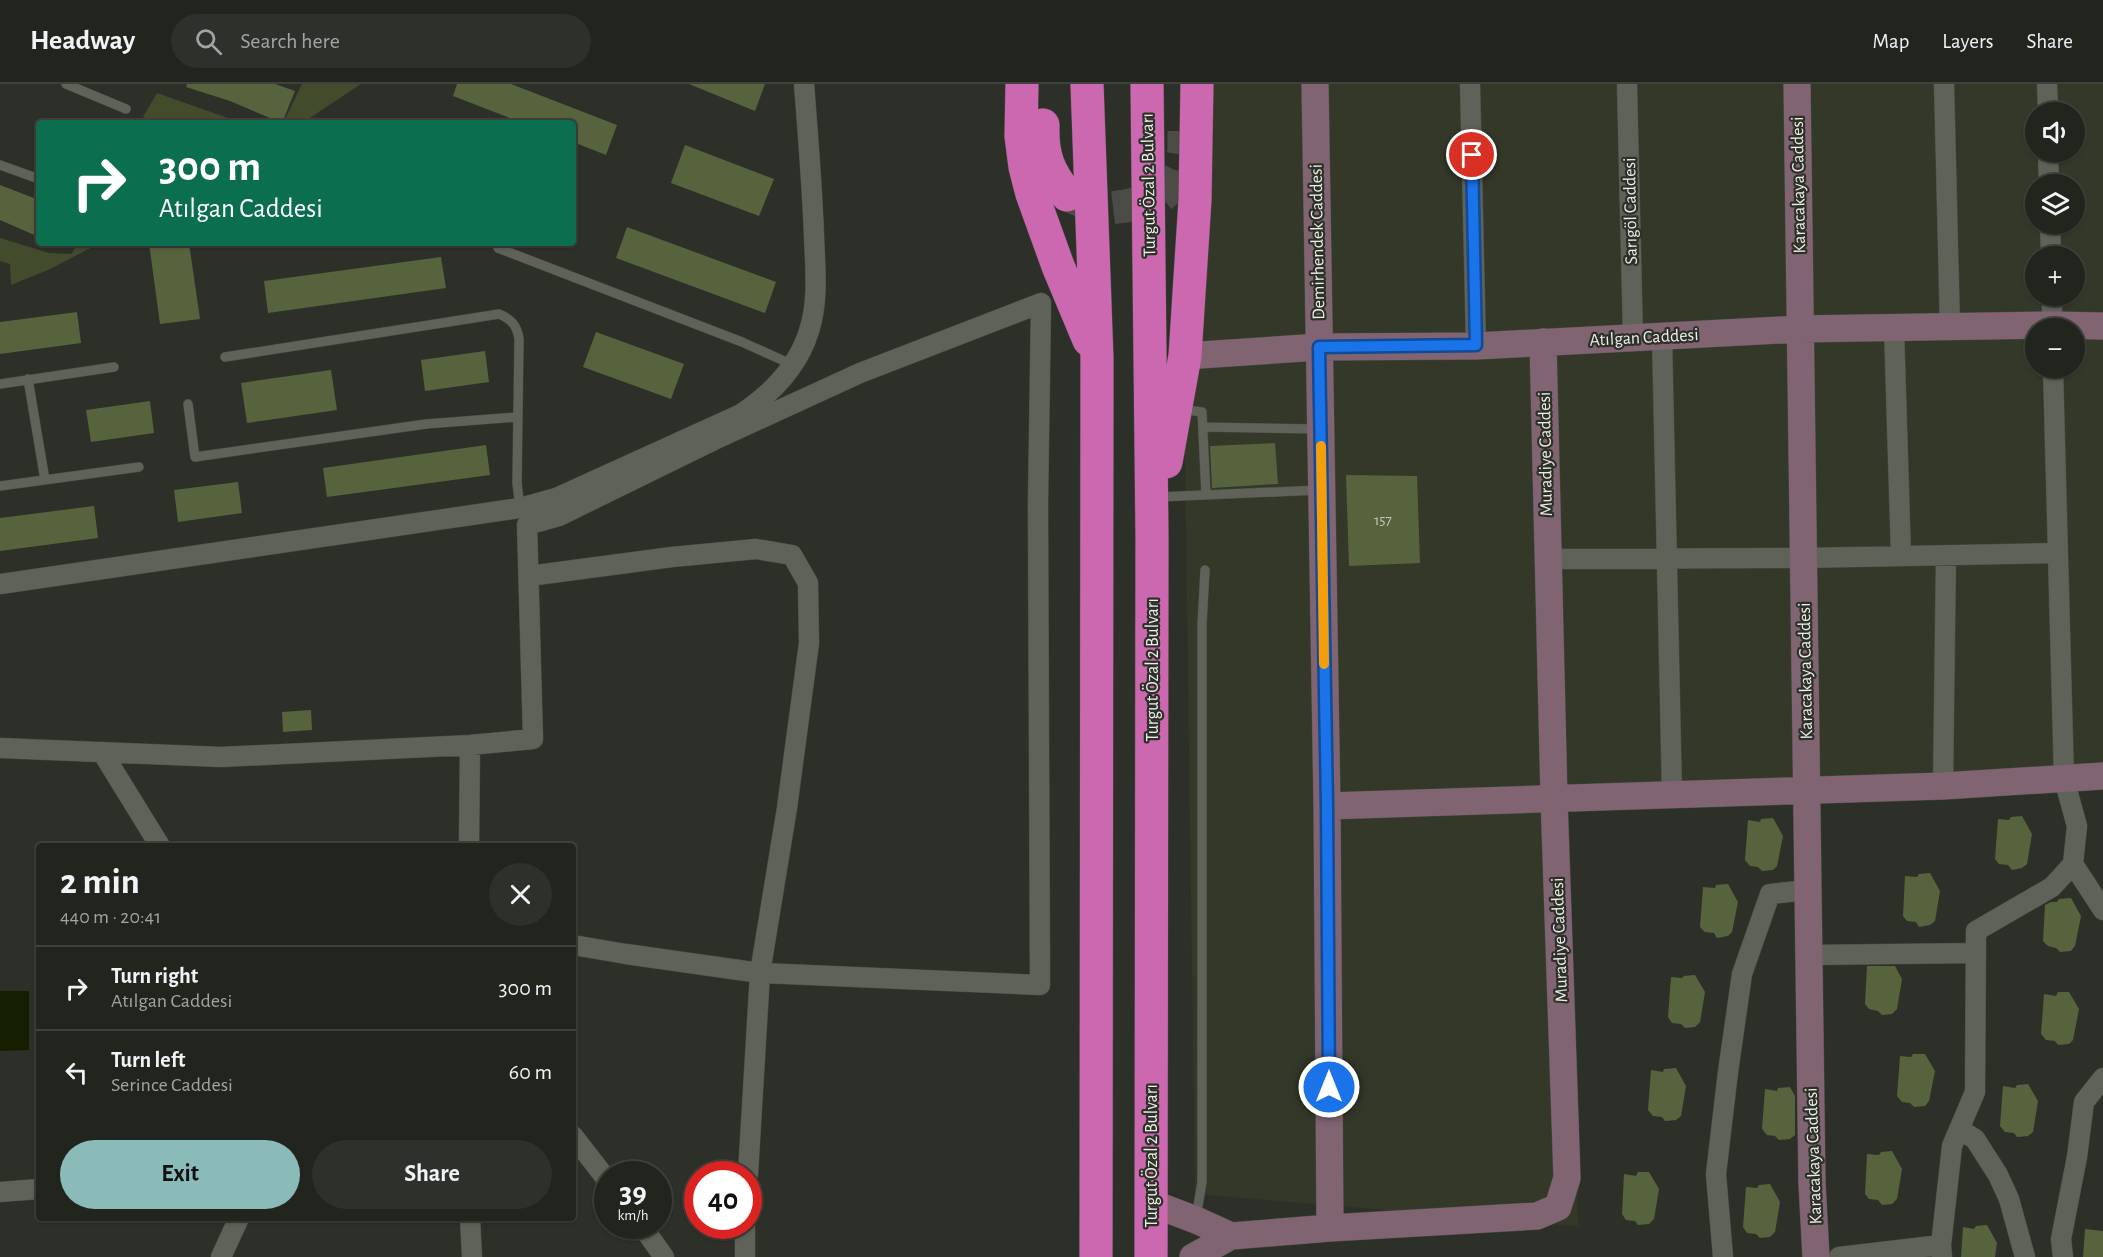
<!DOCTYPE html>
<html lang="en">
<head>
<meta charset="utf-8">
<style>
  :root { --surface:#22241e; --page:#2e302b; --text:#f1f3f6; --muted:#a2a4a4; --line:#3f413c; --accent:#8bbbb9 }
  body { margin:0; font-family:"Alegreya Sans",sans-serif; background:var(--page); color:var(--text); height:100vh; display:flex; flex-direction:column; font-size:22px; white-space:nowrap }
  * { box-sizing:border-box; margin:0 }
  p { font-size:20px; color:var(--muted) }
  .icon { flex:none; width:33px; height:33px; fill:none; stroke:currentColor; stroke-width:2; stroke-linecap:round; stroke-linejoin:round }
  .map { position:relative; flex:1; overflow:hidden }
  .details { position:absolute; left:36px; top:759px; width:540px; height:378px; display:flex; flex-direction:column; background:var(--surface); border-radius:6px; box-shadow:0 2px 4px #0004,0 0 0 2px var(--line) }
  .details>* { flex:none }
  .hud { position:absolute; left:36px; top:36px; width:540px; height:126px; border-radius:6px; box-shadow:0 2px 4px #0004,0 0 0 2px var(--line); background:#0b6e4f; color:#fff; overflow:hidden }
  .buttons { position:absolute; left:2025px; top:18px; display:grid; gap:12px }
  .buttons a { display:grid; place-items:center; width:60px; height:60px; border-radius:50%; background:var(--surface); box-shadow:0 2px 4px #0004,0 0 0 2px var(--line); font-size:30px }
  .speed { position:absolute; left:594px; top:1077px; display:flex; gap:12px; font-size:30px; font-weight:700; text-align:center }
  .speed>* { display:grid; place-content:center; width:78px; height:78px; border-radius:50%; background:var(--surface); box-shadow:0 2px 4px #0004,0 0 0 2px var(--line); line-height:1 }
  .speed small { font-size:15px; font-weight:400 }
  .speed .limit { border:9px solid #d22; background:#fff; color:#111 }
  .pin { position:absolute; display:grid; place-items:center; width:51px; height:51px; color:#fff; margin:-26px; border:3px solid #fff; border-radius:50%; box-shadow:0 2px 6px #0007 }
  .me { position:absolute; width:66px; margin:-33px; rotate:0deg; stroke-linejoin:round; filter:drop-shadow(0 0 4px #0008) }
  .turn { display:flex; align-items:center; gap:21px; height:126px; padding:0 24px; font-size:27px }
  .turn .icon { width:78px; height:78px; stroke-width:2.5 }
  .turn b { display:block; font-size:42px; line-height:51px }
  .round { display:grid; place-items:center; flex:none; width:63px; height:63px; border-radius:32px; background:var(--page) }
  .overview { display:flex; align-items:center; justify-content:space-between; height:102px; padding:0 24px }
  h1 { font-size:36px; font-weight:600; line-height:45px }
  .primary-button { display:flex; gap:12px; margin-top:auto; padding:12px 24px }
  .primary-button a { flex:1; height:69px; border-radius:36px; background:var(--accent); color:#111; font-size:24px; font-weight:600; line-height:69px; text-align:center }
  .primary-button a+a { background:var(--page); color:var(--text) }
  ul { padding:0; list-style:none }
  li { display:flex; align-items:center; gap:18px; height:84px; padding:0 24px; border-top:2px solid var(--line) }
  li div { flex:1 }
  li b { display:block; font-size:22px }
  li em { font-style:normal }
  header { display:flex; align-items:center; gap:36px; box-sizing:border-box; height:84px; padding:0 30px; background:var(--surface); border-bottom:2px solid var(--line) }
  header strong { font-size:28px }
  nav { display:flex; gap:33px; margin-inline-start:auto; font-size:21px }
  .search { width:420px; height:54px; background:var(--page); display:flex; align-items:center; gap:15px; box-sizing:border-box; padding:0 21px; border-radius:33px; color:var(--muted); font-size:22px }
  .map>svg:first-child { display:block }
  .built { fill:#333829; fill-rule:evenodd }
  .green { fill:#424c2d }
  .water { fill:#151f00 }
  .building { fill:#57633d }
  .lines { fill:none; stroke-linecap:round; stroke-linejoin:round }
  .highway-tunnel { stroke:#4a4c45; stroke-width:33; stroke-dasharray:33 16; stroke-linecap:butt }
  .lane-casing { stroke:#494b44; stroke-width:10 }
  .street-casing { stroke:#494b44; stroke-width:21 }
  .secondary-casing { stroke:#494b44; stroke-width:28 }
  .highway-casing { stroke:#494b44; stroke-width:34 }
  .lane { stroke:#5f6258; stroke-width:9 }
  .street { stroke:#5f6258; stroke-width:20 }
  .secondary { stroke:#806472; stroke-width:27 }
  .highway { stroke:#cc68af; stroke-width:33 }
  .route-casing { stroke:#114b97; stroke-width:15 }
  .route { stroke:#1a73e8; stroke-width:10 }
  .slow { stroke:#f59e0b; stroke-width:10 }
  .labels { text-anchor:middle; stroke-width:4.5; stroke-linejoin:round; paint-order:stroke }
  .number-label { font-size:15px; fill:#c6cabc }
  .street-label { font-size:18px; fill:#ebede7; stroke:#2d3028 }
</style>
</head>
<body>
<header>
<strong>Headway</strong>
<div class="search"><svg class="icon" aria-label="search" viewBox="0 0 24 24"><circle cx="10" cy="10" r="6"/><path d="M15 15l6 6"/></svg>Search here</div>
<nav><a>Map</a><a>Layers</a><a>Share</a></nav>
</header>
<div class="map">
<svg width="2103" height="1173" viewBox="0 0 2103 1173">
  <rect width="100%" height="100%" fill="#2d3028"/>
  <path class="built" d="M1180 0H2103V691L1568 714 1578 1142 1195 1110ZM2036 28H2074V68H2036ZM2036 100H2074V140H2036ZM2036 172H2074V212H2036ZM2036 244H2074V284H2036Z"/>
  <path class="green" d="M302 0H361L302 39H283Z
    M157 9 242 39H160L143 33Z
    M0 154 49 169 72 170 77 159H100L50 185 11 201 10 180 0 177Z"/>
  <path class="water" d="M0 907H29V966L0 967Z"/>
  <path class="building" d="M187 0H275L295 7 282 39 230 17 186 3Z
    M457 0H511L617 41 606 71 573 58V39H523L453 12Z
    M689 0H765L755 27Z
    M685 61 774 95 759 132 671 99Z
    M0 101 39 116V153L0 136Z
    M627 143 776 198 765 229 616 174Z
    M149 159H189L200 235 160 240Z
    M441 173 446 204 268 229 264 197Z
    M77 228 81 259 0 270V238Z
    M596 248 684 280 671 315 583 283Z
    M485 267 489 298 425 307 421 276Z
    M331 286 337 326 247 339 241 299Z
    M150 317 154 349 91 358 86 326Z
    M1275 359 1278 400 1212 404 1210 362Z
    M486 361 490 391 327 413 323 384Z
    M1346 391 1417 392 1420 479 1349 482Z
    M238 398 242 429 178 438 174 406Z
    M94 422 98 454 0 467V434Z
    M311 626 312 646 283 648 282 628Z
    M2022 732 2032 750 2027 780 2022 784 2012 786 2008 781 1999 780 1995 775 1998 735 2009 736 2011 733Z
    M1773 734 1783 752 1777 782 1773 786 1762 787 1758 783 1750 782 1745 776 1748 736 1760 738 1761 735Z
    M1930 789 1940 807 1935 837 1930 841 1919 843 1916 838 1907 837 1903 832 1905 792 1917 793 1919 790Z
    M1728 800 1738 818 1732 848 1728 852 1717 854 1714 849 1705 848 1700 843 1703 803 1715 804 1716 801Z
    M2071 814 2081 832 2075 862 2071 867 2060 868 2056 864 2048 862 2043 857 2045 821 2051 818H2057L2059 815Z
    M1867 882H1895L1902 895 1897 925 1892 930 1882 931 1878 927 1869 925 1865 920Z
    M1695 891 1705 908 1700 938 1695 943 1685 944 1681 940 1672 939 1668 933 1671 893 1682 894 1684 892Z
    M2058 908H2069L2079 925 2073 956 2069 960 2058 961 2055 957 2046 956 2041 950 2044 910 2056 912Z
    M1913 970H1925L1935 987 1929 1017 1925 1022 1914 1023 1910 1019 1902 1018 1897 1012 1900 972 1911 973Z
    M1676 984 1686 1002 1681 1032 1676 1036 1665 1037 1662 1033 1653 1032 1648 1026 1651 986 1663 988 1664 985Z
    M2028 1000 2038 1017 2033 1048 2028 1052 2017 1053 2014 1049 2005 1048 2000 1042 2003 1002 2015 1004 2017 1001Z
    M1790 1003 1795 1012V1051L1790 1055 1779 1056 1775 1052 1767 1051 1762 1045 1765 1005 1777 1007 1778 1004Z
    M1892 1067 1902 1085 1897 1115 1892 1120 1882 1121 1878 1116 1869 1115 1865 1110 1867 1070 1879 1071 1881 1068Z
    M1638 1088H1649L1659 1105 1654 1135 1649 1140 1638 1141 1635 1137 1626 1136 1622 1130 1624 1090 1636 1092Z
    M1770 1100 1780 1118 1775 1148 1770 1153 1760 1154 1756 1150 1747 1149 1743 1143 1746 1103 1757 1104 1759 1101Z
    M1987 1141 1997 1159 1995 1173H1961L1963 1143 1974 1145 1976 1142Z
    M2085 1145 2103 1147V1173H2083Z"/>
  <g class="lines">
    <path class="highway-tunnel" d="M1067 111 1101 125 1126 122 1160 113 1173 102 1180 89 1184 66V47"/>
    <defs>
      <path id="lane" d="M66 0 126 25
        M0 81 39 95
        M498 164 742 258 793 281
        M225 273 499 230C511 235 517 241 519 255L517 399 520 424
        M28 295 45 396
        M0 300 114 283
        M188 320 195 373 426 340 518 333
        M1180 325 1202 328 1206 411
        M1204 343 1318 345
        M0 402 139 383
        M1159 413 1319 406
        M1196 1134 1202 1098V541L1205 486"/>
      <path id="street" d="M1470 0 1476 262
        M1627 0 1633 254
        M1944 0 1950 243
        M2047 0 2048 28
        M2048 68 2049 100
        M2050 140 2051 172
        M2052 212V244
        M1894 244 1901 472
        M1662 252 1672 710
        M1548 475 1803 474 2057 469
        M529 492 672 473 756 465 792 471 808 499 809 559 787 724 760 889 748 1090
        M0 500 520 424 556 414 741 330C771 310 798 283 809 247 819 216 815 183 814 151 812 101 808 50 804 0
        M0 664 221 673 470 661 533 655 527 441 559 432 714 356 860 289 1041 219 1038 420 1040 901 760 889 626 870 573 861
        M102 668 160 762
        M1943 702 1946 471
        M469 762 470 661
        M2073 780 2103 826
        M1809 871 1976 869
        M1959 1045 1975 1055 1998 1091 2009 1115 2025 1173
        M573 1052 608 1097
        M0 1108 39 1105
        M470 1134 472 1173
        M642 1142 664 1173
        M745 1142V1173
        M221 1173 239 1134
        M1723 1173 1716 1090 1728 988 1742 890 1770 810 1808 806
        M1839 1173 1941 1161
        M1942 1173 1941 1161 1952 1062 1975 1008 1976 847 2052 803 2073 780 2077 742 2064 695 2053 284
        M2063 1173 2061 1155 2077 1073 2084 1018 2103 994"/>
      <path id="secondary" d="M1315 0 1327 722 1330 1144
        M1797 0 1812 1099 1816 1173
        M1185 272 1319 263 1476 262 1800 245 2052 241 2103 242
        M1327 722 1943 702 2103 692
        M1151 1119 1196 1136 1231 1152
        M1193 1173 1231 1152 1330 1144 1537 1132 1558 1123 1567 1094 1554 714 1543 258"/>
      <path id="highway" d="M1022 0 1021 52 1025 83 1032 110 1058 182 1089 256
        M1087 0 1097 275 1096 1173
        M1147 0 1152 453 1151 1173
        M1043 41C1042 71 1048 87 1067 111
        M1166 378 1185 272 1195 116 1197 0"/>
    </defs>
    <use href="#lane" class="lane-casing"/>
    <use href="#street" class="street-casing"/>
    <use href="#secondary" class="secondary-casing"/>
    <use href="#highway" class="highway-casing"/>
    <use href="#lane" class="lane"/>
    <use href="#street" class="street"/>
    <use href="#secondary" class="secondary"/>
    <use href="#highway" class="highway"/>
  </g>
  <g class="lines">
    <defs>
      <path id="route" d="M1329 1003 1327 722 1319 263 1476 261 1472 71"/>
    </defs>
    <use href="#route" class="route-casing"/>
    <use href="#route" class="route"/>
    <path class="slow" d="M1321 362 1324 580"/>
  </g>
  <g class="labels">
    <g class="number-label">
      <text x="1383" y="441">157</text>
    </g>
    <g class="street-label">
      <text transform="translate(1148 101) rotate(-91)" y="6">Turgut Özal 2 Bulvarı</text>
      <text transform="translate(1798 101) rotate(-91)" y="6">Karacakaya Caddesi</text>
      <text transform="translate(1630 127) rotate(-91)" y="6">Sarıgöl Caddesi</text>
      <text transform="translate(1317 158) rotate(-91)" y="6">Demirhendek Caddesi</text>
      <text transform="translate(1644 253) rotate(-3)" y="6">Atılgan Caddesi</text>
      <text transform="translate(1545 370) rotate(-91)" y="6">Muradiye Caddesi</text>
      <text transform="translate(1152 586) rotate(-90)" y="6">Turgut Özal 2 Bulvarı</text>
      <text transform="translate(1805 587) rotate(-91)" y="6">Karacakaya Caddesi</text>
      <text transform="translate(1559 856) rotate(-92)" y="6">Muradiye Caddesi</text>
      <text transform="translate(1151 1072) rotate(-90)" y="6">Turgut Özal 2 Bulvarı</text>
      <text transform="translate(1813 1072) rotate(-92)" y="6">Karacakaya Caddesi</text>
    </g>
  </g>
</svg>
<div class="buttons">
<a><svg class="icon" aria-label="sound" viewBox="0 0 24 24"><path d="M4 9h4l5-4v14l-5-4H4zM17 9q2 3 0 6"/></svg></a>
<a><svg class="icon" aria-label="layers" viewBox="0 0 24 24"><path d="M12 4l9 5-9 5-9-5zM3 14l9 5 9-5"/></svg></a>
<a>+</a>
<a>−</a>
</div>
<div class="speed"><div>39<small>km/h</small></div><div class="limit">40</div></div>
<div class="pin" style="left:1472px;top:71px;background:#d93025"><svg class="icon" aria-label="arrive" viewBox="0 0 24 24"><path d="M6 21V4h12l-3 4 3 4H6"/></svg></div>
<svg class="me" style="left:1329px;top:1003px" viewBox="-20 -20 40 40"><circle r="17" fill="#1a73e8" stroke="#fff" stroke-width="3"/><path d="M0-11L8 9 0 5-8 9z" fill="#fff"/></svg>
<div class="hud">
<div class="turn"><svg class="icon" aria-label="right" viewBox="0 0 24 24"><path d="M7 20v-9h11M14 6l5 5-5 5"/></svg><div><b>300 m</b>Atılgan Caddesi</div></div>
</div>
<section class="details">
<div class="overview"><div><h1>2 min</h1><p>440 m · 20:41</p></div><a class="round"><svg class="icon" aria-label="close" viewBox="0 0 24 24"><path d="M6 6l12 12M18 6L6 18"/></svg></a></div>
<ul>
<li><svg class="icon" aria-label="right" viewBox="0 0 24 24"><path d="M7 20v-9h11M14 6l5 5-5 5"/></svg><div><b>Turn right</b><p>Atılgan Caddesi</p></div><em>300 m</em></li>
<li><svg class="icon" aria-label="left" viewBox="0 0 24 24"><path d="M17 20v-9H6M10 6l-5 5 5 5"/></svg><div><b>Turn left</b><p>Serince Caddesi</p></div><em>60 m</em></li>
</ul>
<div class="primary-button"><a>Exit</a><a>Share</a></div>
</section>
</div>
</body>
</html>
